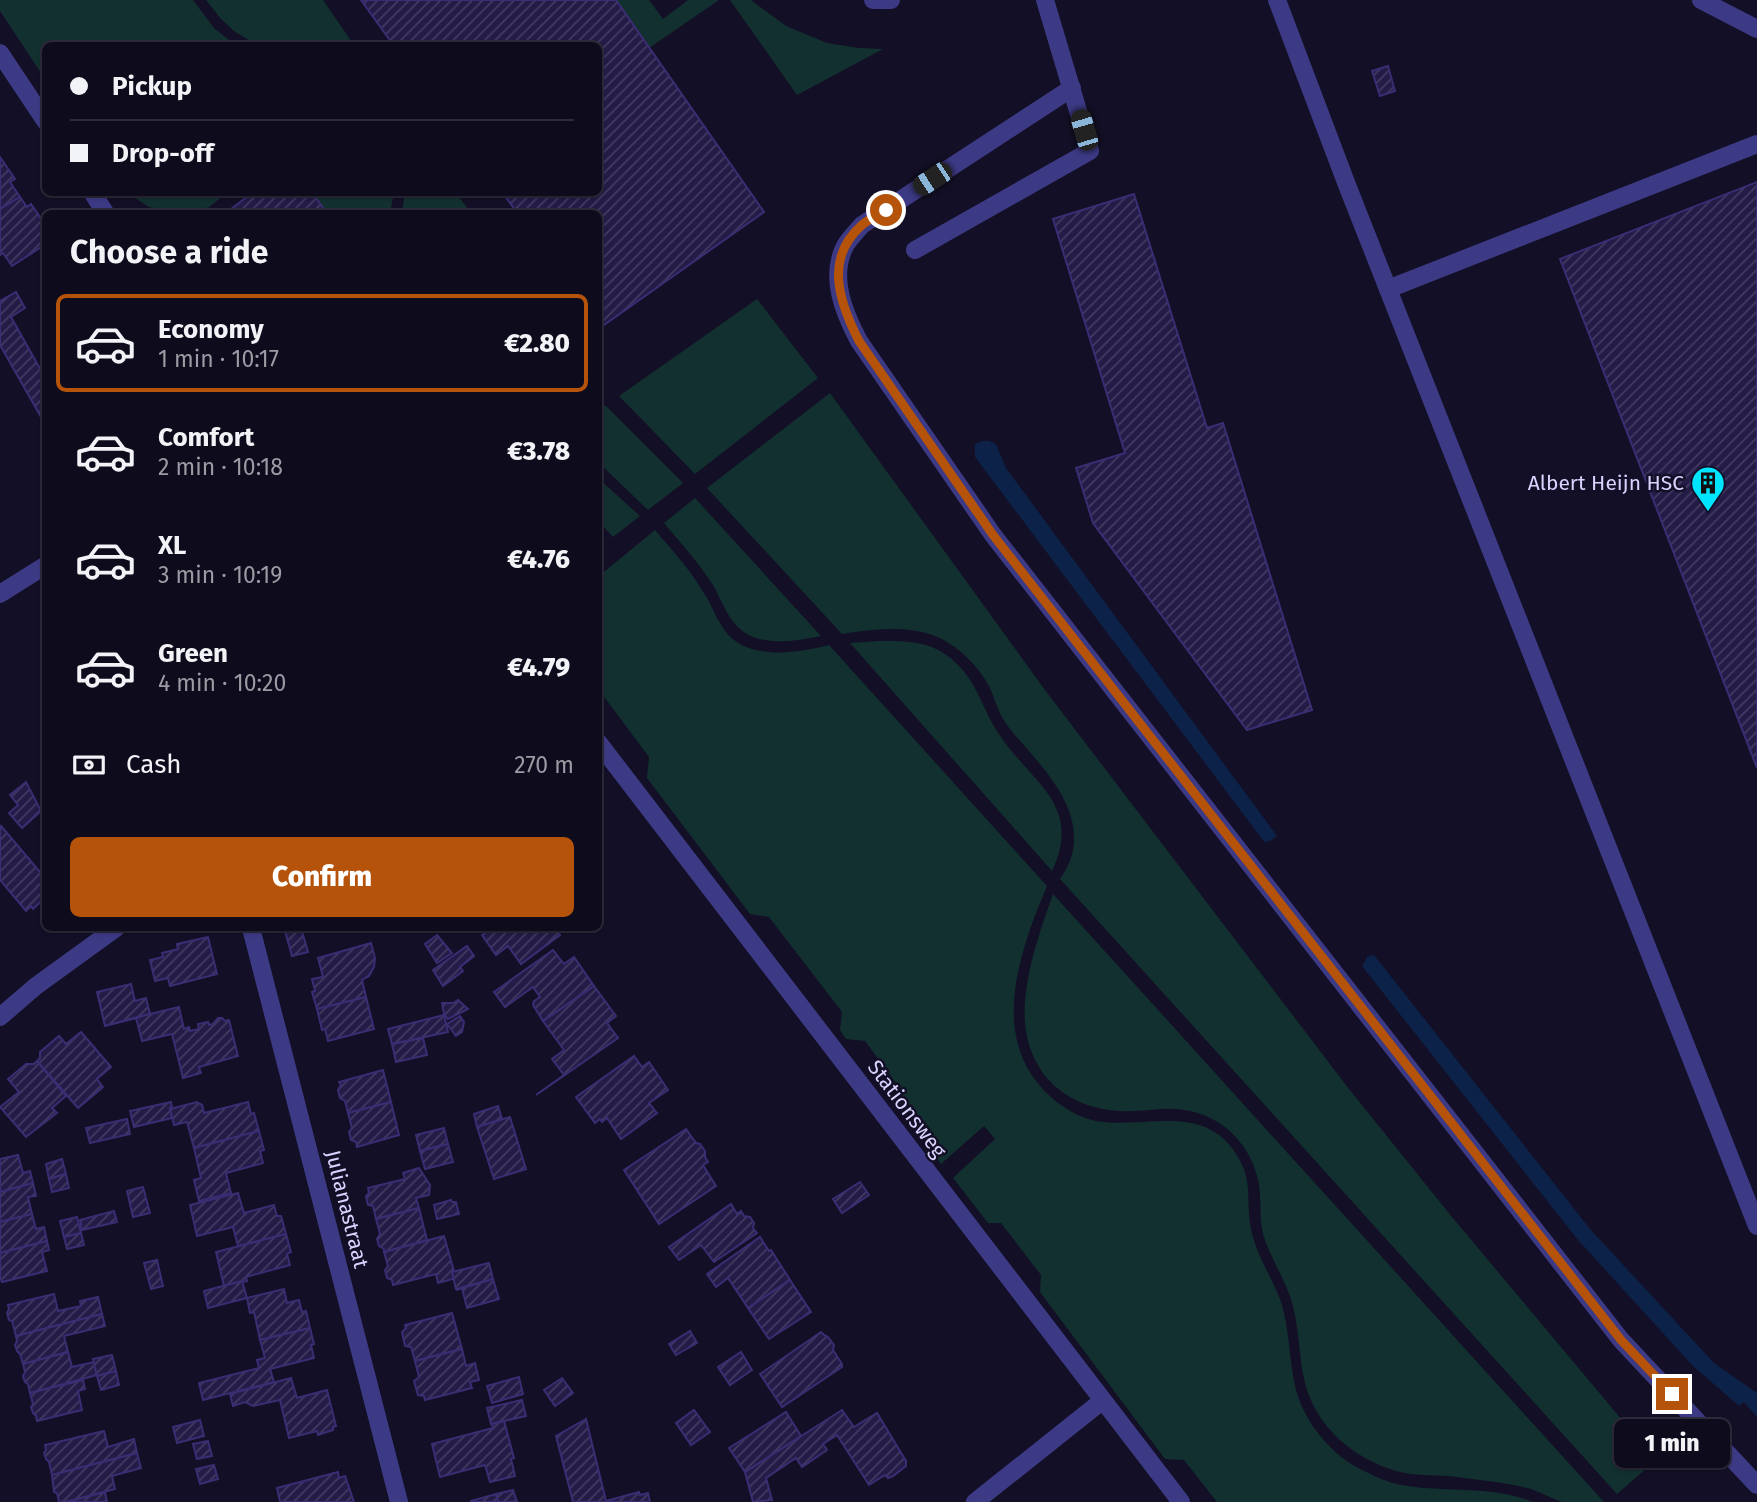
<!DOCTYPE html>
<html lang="en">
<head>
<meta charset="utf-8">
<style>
  :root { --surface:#0e0b1c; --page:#1c1929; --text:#f1f3f6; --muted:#9b9ba3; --line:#2e2b3b; --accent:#b45309 }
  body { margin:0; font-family:"Fira Sans",sans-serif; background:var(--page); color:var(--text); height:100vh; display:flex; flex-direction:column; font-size:26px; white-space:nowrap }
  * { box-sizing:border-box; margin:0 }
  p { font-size:23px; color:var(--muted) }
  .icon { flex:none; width:38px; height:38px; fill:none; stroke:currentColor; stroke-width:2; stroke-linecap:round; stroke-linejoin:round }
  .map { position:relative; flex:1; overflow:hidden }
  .details { position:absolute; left:42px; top:210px; width:560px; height:721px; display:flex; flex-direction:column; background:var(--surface); border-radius:10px; box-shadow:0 2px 5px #0004,0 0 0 2px var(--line) }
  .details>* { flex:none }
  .top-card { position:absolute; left:42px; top:42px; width:560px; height:154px; border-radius:10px; box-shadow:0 2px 5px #0004,0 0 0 2px var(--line); display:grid; align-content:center; height:154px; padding:0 28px; background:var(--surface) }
  .end { position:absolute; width:32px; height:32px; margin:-16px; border:9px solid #b45309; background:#fff; box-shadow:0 0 0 4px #fff }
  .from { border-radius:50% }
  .bubble { position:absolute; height:49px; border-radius:10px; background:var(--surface); box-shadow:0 2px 5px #0004,0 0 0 2px var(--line); font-size:23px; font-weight:800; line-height:49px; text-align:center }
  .car { position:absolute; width:21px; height:42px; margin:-21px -10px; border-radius:9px; box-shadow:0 0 5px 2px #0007; background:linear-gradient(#222 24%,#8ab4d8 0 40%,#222 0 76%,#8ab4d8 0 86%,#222 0) }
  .top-card b { display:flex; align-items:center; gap:24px; height:66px; font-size:26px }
  .top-card b+b { border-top:2px solid var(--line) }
  .top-card i { width:18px; height:18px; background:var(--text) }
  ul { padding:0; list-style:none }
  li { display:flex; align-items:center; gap:21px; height:98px; margin:0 14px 10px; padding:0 14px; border:4px solid transparent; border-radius:10px }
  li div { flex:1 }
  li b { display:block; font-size:26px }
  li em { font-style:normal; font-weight:800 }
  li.selected { border-color:var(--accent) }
  li>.icon { width:63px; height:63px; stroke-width:1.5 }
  h2 { padding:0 28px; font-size:32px; line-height:84px }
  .pay { display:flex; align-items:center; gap:18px; height:77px; padding:0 28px; font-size:26px }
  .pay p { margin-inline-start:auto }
  .action { display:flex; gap:14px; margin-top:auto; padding:14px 28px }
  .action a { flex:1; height:80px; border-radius:10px; background:var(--accent); color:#fff; font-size:28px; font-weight:800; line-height:80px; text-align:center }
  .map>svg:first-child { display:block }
  .green { fill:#12302f }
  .water { fill:#0c2248 }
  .building { fill:url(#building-hatch); stroke:#3b2d73; stroke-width:2 }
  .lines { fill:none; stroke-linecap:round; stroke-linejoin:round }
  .lane { stroke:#3d3a85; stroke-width:18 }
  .street { stroke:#3d3a85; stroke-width:18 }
  .route { stroke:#b45309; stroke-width:9 }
  .labels { text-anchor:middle; stroke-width:5; stroke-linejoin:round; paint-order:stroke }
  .poi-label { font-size:21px; fill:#d9d4ff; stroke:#130f26; text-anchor:end }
  .street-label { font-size:21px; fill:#d9d4ff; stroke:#130f26 }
</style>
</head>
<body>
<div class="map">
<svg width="1757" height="1502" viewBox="0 0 1757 1502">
  <defs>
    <pattern id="building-hatch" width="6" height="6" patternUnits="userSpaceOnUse" patternTransform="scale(1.75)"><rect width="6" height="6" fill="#241b47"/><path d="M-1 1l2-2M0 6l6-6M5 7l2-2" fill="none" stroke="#433b63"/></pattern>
  </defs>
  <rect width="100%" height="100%" fill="#130f26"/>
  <g class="green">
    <polygon points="0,0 193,0 214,28 235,45 46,46 45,79 0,11"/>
    <polygon points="206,0 323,0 354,45 257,45 234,31 221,19"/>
    <polygon points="616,0 649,0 663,19 688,0 719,0 649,48"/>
    <polygon points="730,0 751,0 786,26 827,43 859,48 883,49 797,95"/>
    <polygon points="405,192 456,193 471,213 402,213"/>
    <polygon points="128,193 227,193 200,214 169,213 149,207"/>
    <polygon points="247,193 394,193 390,213 233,214 230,210 249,196"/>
    <polygon points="757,299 818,378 695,474 619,396"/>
    <path d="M830 393 1045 690 1349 1089 1452 1217 1638 1439V1456L1647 1468 1617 1494 1060 879C1066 870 1071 861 1073 850 1080 811 1052 778 1029 751 1021 741 1012 733 1005 722 998 712 995 699 990 688 979 667 962 650 942 639 912 624 873 629 842 634L707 488Z"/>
    <polygon points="605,405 683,483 648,510 599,463 599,409"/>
    <polygon points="599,479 640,516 613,537 599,522"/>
    <path d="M695 498 821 636C791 642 752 649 732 620 723 608 719 594 711 582 697 561 680 542 664 523Z"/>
    <path d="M655 530C671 549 689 568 702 590 711 603 716 619 726 632 749 661 798 653 829 645L1047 886C1019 953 987 1040 1051 1097 1065 1110 1084 1120 1103 1122 1147 1127 1200 1106 1232 1148 1255 1179 1245 1195 1251 1229 1256 1255 1272 1277 1281 1302 1289 1327 1289 1355 1294 1381 1300 1416 1327 1451 1358 1468 1370 1474 1384 1481 1397 1484 1441 1494 1490 1484 1533 1502H1217L1184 1460 1165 1459 1040 1292 1041 1275 1001 1223H988L953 1178 995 1139 984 1126 941 1164 899 1107 902 1091 865 1041 846 1039 840 1030 842 1012 769 917 750 914 647 778 649 757 599 690V576Z"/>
    <path d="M878 641C901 641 925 640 945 654 979 678 979 706 1001 737 1032 783 1083 805 1052 871L850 643Z"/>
    <path d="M1053 894 1604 1502C1591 1502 1574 1502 1562 1502 1550 1498 1539 1491 1527 1488 1512 1484 1496 1482 1480 1480 1470 1479 1459 1477 1449 1476 1431 1475 1414 1476 1396 1471 1352 1458 1314 1425 1304 1379 1299 1355 1299 1330 1293 1306 1287 1283 1274 1264 1266 1243 1258 1223 1262 1205 1259 1185 1257 1172 1251 1157 1243 1146 1224 1119 1194 1107 1161 1109 1147 1110 1133 1112 1119 1111 1057 1107 1020 1063 1025 1001 1028 964 1041 928 1053 894Z"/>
  </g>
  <g class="water">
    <polygon points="982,441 989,441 996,444 1006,468 1277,836 1270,841 1265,842 1262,839 975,457 975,444"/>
    <polygon points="1374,955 1590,1229 1714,1363 1757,1393 1757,1417 1744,1402 1739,1406 1692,1365 1578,1240 1362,966 1368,956"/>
  </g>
  <g class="building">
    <polygon points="361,0 616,0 764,212 601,327 598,323 598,214 518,214 502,192 598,192 598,46 394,46"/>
    <polygon points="1388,66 1395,91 1380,96 1372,71"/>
    <polygon points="0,157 15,179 10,182 20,197 0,209"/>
    <polygon points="1757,182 1757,768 1560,259"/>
    <polygon points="253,192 312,192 327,214 233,214 230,210"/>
    <polygon points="1134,194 1207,428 1223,423 1312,710 1247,730 1093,523 1076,468 1125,453 1053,219"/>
    <polygon points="20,197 27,207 31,204 46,226 46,244 12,266 3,253 0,255 0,209"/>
    <polygon points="16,292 25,308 11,317 43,374 46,372 46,426 0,345 0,301"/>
    <polygon points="26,782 41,811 22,828 9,813 18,805 10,795"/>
    <polygon points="1,826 46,879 46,894 43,897 45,898 33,909 31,906 26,911 0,880 0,828"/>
    <polygon points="301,928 308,952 292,956 285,931"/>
    <polygon points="493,928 554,928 560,935 521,964 508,946 496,955 482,935"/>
    <polygon points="437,935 452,953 437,963 425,944"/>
    <polygon points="208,937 217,974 170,986 168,978 155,981 150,960 163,957 162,953 178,949 177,944"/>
    <polygon points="371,943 375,958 374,967 369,976 362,980 366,997 317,1009 312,992 315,991 312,979 323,977 318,958"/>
    <polygon points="467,946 474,956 460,967 463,971 443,986 433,970"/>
    <polygon points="553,950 564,964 574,957 594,986 543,1021 533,1005 534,1001 540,997 533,987 505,1007 494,992"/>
    <polygon points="131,984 135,1001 146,998 150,1014 105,1026 97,992"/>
    <polygon points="594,986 616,1016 607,1023 618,1038 536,1095 564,1075 552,1059 564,1050 543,1021"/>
    <polygon points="366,997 374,1029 328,1041 325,1029 322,1030 317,1009"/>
    <polygon points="458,1000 468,1009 448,1019 444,1014 442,1003 453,1003"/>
    <polygon points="179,1007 184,1029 189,1027 190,1031 199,1029 198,1024 208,1022 209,1025 213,1024 218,1018 222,1018 225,1021 229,1020 238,1056 199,1067 201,1073 183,1078 172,1034 142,1041 136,1018 112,1024 150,1014"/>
    <polygon points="444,1015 448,1032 392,1044 388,1029"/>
    <polygon points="460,1016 464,1022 462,1032 456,1036 447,1024"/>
    <polygon points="81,1032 111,1067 97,1079 103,1087 78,1108 37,1061 40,1058 40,1052 59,1036 66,1044"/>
    <polygon points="423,1038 427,1055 396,1062 392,1044"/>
    <polygon points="634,1056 642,1067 649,1062 668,1090 649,1103 657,1113 621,1139 607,1118 602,1122 600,1119 595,1123 576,1097"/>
    <polygon points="37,1061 66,1096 52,1108 57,1113 26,1137 0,1107 19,1092 8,1079 26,1064 34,1064"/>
    <polygon points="383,1070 391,1102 348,1113 345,1101 340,1098 338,1090 341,1085 339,1082"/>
    <polygon points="171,1102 172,1108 170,1108 172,1118 134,1127 130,1111"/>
    <polygon points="197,1102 202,1105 204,1113 248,1102 251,1114 254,1113 259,1131 194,1148 187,1122 174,1125 170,1109"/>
    <polygon points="391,1102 399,1135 357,1147 356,1142 351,1140 349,1132 352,1128 348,1113"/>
    <polygon points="498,1106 502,1119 477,1127 474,1114"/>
    <polygon points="510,1117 526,1169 494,1179 477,1127"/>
    <polygon points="127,1119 130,1134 90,1143 86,1128"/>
    <polygon points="444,1128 448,1144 420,1151 416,1135"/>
    <polygon points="686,1129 696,1143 700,1144 705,1151 705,1157 708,1162 703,1165 716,1186 659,1224 624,1170"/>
    <polygon points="259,1131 264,1150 260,1151 263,1163 226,1173 231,1193 199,1201 194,1180 201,1178 194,1148"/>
    <polygon points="448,1144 453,1162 425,1169 420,1151"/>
    <polygon points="18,1155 23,1173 30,1171 33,1183 0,1192 0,1159"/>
    <polygon points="62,1159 66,1174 49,1179 46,1164"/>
    <polygon points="419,1168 430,1185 429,1195 416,1198 419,1208 376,1219 373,1206 368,1205 366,1196 369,1193 368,1188 405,1179 403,1173"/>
    <polygon points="66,1174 69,1188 52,1192 49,1179"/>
    <polygon points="860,1182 869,1195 842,1213 833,1199"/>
    <polygon points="33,1183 36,1196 28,1197 32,1214 0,1222 0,1192"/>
    <polygon points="143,1187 150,1213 133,1217 127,1191"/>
    <polygon points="238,1193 244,1213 274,1205 277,1216 281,1216 286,1234 238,1246 233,1227 197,1236 190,1205"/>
    <polygon points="451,1200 452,1202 456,1202 459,1214 437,1219 434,1205"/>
    <polygon points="731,1204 737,1214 741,1211 744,1216 750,1217 754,1223 753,1228 757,1233 714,1262 701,1245 679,1260 669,1247"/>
    <polygon points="419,1208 427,1240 384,1252 384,1249 379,1246 377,1239 380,1234 376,1219"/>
    <polygon points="114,1211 117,1222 82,1230 80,1220"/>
    <polygon points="32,1214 36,1229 44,1227 47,1241 0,1253 0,1222"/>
    <polygon points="77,1217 81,1233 64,1237 60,1221"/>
    <polygon points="81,1233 84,1245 67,1249 64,1237"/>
    <polygon points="286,1234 291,1252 287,1254 290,1265 246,1277 247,1281 224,1286 216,1252"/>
    <polygon points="444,1236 456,1278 438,1283 436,1274 393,1285 392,1280 387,1278 385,1270 388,1266 384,1252"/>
    <polygon points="760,1237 769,1251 771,1250 790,1280 748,1308 728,1278 716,1287 707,1274"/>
    <polygon points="47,1241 49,1250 42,1252 47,1271 2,1282 0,1277 0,1253"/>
    <polygon points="157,1260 163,1286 151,1289 144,1263"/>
    <polygon points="489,1263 493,1279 456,1289 452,1272"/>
    <polygon points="493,1279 499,1299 467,1308 462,1288 456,1290"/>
    <polygon points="790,1280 811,1312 769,1339 748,1308"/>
    <polygon points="242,1281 247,1298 208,1308 204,1291"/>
    <polygon points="284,1289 287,1303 299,1300 302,1312 306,1311 310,1328 260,1340 254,1312 250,1313 247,1298"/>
    <polygon points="54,1294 58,1311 81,1306 80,1301 98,1297 102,1314 16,1336 12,1321 9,1320 7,1313 9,1309 8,1305"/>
    <polygon points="452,1313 462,1349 415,1361 411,1347 405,1346 402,1332 406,1328 405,1325"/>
    <polygon points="102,1314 105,1326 64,1336 68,1352 23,1364 20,1354 17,1351 15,1345 17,1341 16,1336"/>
    <polygon points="310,1328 314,1344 311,1345 314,1358 270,1369 274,1382 203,1400 199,1383 259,1368 257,1360 265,1358 260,1340"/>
    <polygon points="690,1331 697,1343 676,1355 669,1344"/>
    <polygon points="821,1332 824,1335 828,1337 834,1345 833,1350 842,1364 842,1367 782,1407 760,1374"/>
    <polygon points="462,1349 466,1366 475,1363 479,1380 470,1382 472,1388 425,1400 424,1396 418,1395 414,1381 419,1377 415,1361"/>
    <polygon points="68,1352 72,1367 94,1362 97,1375 30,1393 28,1384 25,1382 23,1376 25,1372 23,1364"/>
    <polygon points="741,1352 752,1370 730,1385 718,1367"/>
    <polygon points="112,1355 116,1371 97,1376 93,1359"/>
    <polygon points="116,1371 119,1385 101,1390 97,1376"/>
    <polygon points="519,1377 523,1394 492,1403 487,1386"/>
    <polygon points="291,1378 297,1398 327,1390 336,1426 333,1427 333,1430 318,1435 317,1431 289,1438 280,1400 253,1406 245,1402 233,1406 230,1394"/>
    <polygon points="562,1378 573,1393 555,1406 544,1390"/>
    <polygon points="83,1380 85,1389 78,1391 82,1410 37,1421 36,1416 33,1413 31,1407 33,1404 30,1393"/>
    <polygon points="522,1400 526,1416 491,1424 487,1408"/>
    <polygon points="694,1410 710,1432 691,1445 676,1423"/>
    <polygon points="842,1410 854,1427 877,1413 906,1461 906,1466 893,1476 888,1478 885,1475 869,1485 837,1435 823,1444 827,1450 802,1467 796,1458 766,1478 772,1500 753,1502 745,1472"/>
    <polygon points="786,1412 801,1436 745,1472 729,1448"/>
    <polygon points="586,1419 606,1501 639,1492 640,1495 648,1493 650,1502 573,1502 556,1436"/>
    <polygon points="200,1420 204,1436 177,1443 173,1427"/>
    <polygon points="504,1421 514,1458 511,1459 515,1476 490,1482 485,1465 440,1477 432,1444 493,1428 492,1424"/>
    <polygon points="104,1431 108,1447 134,1439 137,1453 52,1475 49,1462 46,1459 44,1453 46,1450 45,1445"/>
    <polygon points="208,1441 212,1456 197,1459 193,1444"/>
    <polygon points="137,1453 141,1468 112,1476 115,1489 66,1502 59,1502 57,1493 54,1492 52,1475"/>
    <polygon points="214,1465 218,1479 200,1484 196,1469"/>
    <polygon points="338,1472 339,1478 345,1476 354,1502 280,1502 277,1488"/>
    <polygon points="513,1490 517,1502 498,1502 496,1494"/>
    <polygon points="105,1492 107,1502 66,1502"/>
    <polygon points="496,1494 498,1502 471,1502 471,1501"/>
  </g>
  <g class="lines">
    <g class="lane">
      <polyline points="1277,0 1347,185 1757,1226"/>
      <polyline points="1701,0 1757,29"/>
      <path d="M1072 88 862 225C856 232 849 239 845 246 829 277 844 313 859 341L993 535 1621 1340 1757 1485"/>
      <polyline points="915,250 1090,151 1045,0"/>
      <polyline points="1388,289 1757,144"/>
    </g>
    <g class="street">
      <polyline points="873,0 891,0"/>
      <polyline points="0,53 46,122"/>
      <polyline points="92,192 106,214"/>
      <polyline points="0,594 46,565"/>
      <polyline points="598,742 1181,1502"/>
      <polyline points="251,928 399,1502"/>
      <polyline points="0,1017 36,986 116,928"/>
      <polyline points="975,1502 1102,1401"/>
    </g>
  </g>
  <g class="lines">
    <path class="route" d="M886 210C878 215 869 219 862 225 824 258 839 302 859 341L993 535 1621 1340 1672 1394"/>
  </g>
  <defs>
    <g id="building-pin" transform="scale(1.75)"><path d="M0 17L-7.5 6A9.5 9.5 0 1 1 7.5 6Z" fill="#00e5ff" stroke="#130f26"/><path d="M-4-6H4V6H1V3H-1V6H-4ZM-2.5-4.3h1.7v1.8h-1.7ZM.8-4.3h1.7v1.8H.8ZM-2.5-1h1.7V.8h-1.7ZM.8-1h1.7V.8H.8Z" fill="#111"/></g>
  </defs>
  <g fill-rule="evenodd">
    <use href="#building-pin" x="1708" y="483"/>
  </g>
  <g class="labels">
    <g class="poi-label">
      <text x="1684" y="490">Albert Heijn HSC</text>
    </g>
    <g class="street-label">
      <text transform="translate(907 1109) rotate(53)" y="7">Stationsweg</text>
      <text transform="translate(347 1209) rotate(76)" y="7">Julianastraat</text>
    </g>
  </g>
</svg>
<i class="end from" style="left:886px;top:210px"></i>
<i class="end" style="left:1672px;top:1394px"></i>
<div class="bubble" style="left:1614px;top:1419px;width:116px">1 min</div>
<i class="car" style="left:1084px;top:130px;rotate:344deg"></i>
<i class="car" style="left:932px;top:179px;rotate:237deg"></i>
<div class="top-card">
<b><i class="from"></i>Pickup</b>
<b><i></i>Drop-off</b>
</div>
<section class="details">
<h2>Choose a ride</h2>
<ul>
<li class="selected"><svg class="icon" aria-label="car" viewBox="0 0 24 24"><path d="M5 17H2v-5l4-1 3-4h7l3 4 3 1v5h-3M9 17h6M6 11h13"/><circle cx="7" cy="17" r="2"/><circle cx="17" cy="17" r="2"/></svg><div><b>Economy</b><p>1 min · 10:17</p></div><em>€2.80</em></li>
<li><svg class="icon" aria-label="car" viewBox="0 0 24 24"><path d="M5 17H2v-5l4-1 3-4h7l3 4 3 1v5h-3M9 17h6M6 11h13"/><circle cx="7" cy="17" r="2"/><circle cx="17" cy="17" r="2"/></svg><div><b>Comfort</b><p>2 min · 10:18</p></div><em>€3.78</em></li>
<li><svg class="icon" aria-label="car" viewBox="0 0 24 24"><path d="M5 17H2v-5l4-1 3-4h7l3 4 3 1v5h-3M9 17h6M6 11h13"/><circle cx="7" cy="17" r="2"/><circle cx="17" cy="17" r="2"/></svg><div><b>XL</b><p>3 min · 10:19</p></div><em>€4.76</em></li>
<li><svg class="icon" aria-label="car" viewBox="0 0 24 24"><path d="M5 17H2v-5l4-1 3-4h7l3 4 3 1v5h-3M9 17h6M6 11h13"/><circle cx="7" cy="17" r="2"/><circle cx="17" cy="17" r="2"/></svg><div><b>Green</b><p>4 min · 10:20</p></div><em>€4.79</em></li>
</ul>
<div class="pay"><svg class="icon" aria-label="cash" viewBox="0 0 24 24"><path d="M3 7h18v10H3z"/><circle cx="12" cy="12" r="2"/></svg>Cash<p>270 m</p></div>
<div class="action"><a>Confirm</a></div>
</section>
</div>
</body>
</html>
